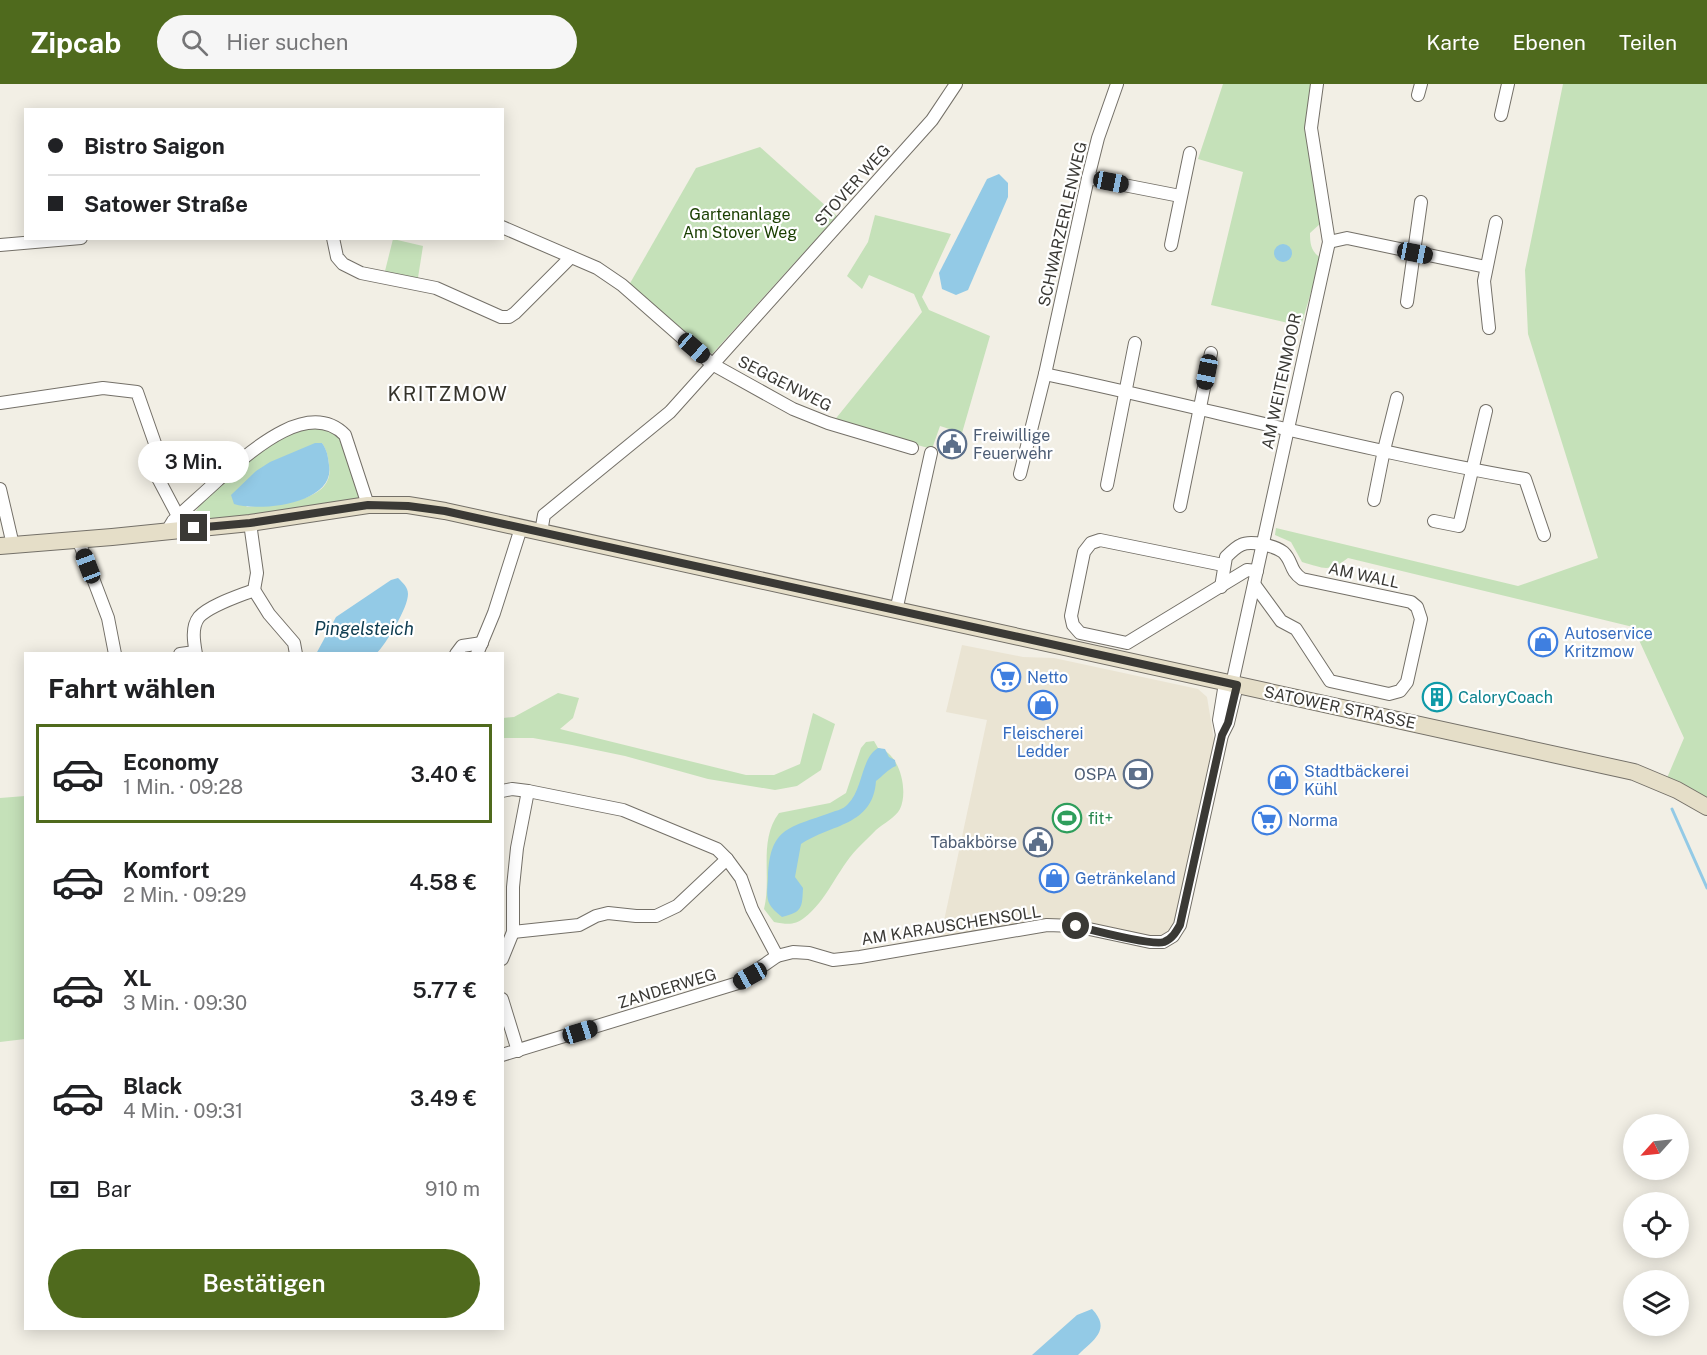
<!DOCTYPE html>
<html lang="de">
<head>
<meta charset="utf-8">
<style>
  :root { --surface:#fff; --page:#f6f6f6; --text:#202124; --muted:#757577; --line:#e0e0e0; --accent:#4f6a1d }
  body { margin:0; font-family:"Public Sans",sans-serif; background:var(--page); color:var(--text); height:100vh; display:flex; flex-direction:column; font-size:22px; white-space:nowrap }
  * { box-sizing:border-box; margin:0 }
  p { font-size:20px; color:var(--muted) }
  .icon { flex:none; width:33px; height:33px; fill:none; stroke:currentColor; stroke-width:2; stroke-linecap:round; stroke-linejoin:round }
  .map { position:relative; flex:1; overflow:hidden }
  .panel { position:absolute; left:24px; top:568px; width:480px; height:678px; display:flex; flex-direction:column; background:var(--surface); border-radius:0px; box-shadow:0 3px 15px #0003 }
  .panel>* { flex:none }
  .hud { position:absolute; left:24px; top:24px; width:480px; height:132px; border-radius:0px; box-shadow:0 3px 15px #0003; display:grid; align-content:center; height:132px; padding:0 24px; background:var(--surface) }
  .needle { width:39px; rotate:243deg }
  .fabs { position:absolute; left:1623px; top:1030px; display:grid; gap:12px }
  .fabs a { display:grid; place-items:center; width:66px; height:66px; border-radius:50%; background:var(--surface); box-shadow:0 3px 15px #0003; font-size:30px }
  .end { position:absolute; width:27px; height:27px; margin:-14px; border:8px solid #3a3935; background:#fff; box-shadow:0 0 0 3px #fff }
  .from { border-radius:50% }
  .bubble { position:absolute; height:42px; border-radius:21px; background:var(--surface); box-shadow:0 3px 15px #0003; font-size:20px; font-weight:600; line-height:42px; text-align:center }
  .car { position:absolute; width:18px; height:36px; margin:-18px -9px; border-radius:8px; box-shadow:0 0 4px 2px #0007; background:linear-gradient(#222 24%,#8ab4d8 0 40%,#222 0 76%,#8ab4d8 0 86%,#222 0) }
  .hud b { display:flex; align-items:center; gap:21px; height:57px; font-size:22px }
  .hud b+b { border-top:2px solid var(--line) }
  .hud i { width:15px; height:15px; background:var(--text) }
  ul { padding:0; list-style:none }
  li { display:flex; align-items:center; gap:18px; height:99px; margin:0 12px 9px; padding:0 12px; border:3px solid transparent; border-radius:0px }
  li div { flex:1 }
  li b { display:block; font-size:22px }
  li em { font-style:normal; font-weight:600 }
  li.active { border-color:var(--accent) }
  li>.icon { width:54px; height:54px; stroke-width:1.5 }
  h2 { padding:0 24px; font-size:27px; line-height:72px }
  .pay { display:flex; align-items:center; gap:15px; height:66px; padding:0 24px; font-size:22px }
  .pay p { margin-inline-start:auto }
  .primary-button { display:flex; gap:12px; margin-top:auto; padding:12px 24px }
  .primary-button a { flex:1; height:69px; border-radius:36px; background:var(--accent); color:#fff; font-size:24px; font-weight:600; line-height:69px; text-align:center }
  header { display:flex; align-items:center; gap:36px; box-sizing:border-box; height:84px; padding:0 30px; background:var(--accent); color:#fff }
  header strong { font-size:28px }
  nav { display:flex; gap:33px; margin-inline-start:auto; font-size:21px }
  .search { width:420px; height:54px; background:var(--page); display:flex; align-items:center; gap:15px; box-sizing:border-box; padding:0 21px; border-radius:33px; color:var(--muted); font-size:22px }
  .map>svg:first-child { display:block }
  .built { fill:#eae4d3 }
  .green { fill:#c5e1b9; fill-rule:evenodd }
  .water { fill:#93cae6 }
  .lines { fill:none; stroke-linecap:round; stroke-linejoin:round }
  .stream { stroke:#93cae6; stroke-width:3 }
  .street-casing { stroke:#747068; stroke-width:14 }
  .secondary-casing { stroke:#747068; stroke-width:18 }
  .street { stroke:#fff; stroke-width:12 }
  .secondary { stroke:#e5dec8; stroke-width:16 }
  .route { stroke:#3a3935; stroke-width:8 }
  .labels { text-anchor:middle; stroke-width:4.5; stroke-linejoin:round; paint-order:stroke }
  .street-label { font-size:16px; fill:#3a3935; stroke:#fff }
  .park-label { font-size:16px; fill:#193e00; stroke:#fff }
  .service-label { font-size:16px; fill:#4e5e75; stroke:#fff; text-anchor:end }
  .shop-label { font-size:16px; fill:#366cbe; stroke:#fff; text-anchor:start }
  .culture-label { font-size:16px; fill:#0d838f; stroke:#fff; text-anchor:start }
  .leisure-label { font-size:16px; fill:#27864d; stroke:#fff; text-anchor:start }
  .water-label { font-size:18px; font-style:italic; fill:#0e3c50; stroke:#fff }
  .quarter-label { font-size:20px; letter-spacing:1.5px; fill:#35332b; stroke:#fff }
</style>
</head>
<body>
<header>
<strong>Zipcab</strong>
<div class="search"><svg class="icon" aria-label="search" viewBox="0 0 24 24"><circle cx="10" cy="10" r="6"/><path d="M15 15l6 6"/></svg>Hier suchen</div>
<nav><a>Karte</a><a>Ebenen</a><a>Teilen</a></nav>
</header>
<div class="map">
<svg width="1707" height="1271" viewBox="0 0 1707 1271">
  <rect width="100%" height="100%" fill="#f2efe5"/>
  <polygon class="built" points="962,561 1023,573 1054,574 1198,605 1207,613 1217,674 1180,841 1163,858 1075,842 939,860 987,636 946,628"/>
  <g class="green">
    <path d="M1223 0H1313L1321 139 1310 149C1310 160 1311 168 1321 174L1301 242 1211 221 1243 88 1198 75Z"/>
    <path d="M1563 0H1707V717L1667 694 1684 654 1633 543 1348 474C1328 489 1324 484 1302 478L1291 458 1275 451 1276 444 1518 502 1598 474 1528 250 1525 186Z"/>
    <polygon points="760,63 837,132 712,270 629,201 696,84"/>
    <polygon points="875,131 951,150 922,213 929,226 990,252 962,349 940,342 932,365 833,338 922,228 914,210 869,191 862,205 847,192 868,158"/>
    <polygon points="393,155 423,162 417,200 383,195"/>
    <path d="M306 344H327L342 353 360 410 357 415 338 420 195 438 192 435C197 415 261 363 279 353 287 348 298 346 306 344ZM322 359C327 367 328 372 329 381 336 420 271 420 246 423Z"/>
    <polygon points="558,609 579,614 573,634 560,645 746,691 774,691 800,680 813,629 835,640 821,686 797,702 775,706 708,695 625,672 572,661 533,654 503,654 503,634 514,633"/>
    <path d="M874 657 878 664C899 668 909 706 900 725 895 734 884 739 876 746 870 752 863 759 857 765 837 786 827 817 804 834 794 842 786 840 774 838L764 825C772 794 758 757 779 729L830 719 846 709 861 664 866 658Z"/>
    <polygon points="25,712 25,955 0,958 0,714"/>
  </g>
  <g class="water">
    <polygon points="999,90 1008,99 1008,113 968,206 956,211 942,205 939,189 987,95"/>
    <circle cx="1283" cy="169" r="9"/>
    <path d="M315 359H322C327 366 328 372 329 381 336 420 259 428 234 420L231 411 256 387 270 378Z"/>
    <path d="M398 494C403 499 408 503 408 510 408 524 386 560 376 570H316L336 533 391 496Z"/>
    <path d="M878 664 885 665 889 673 895 676 896 682C888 685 883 692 876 697 873 742 831 740 801 760L795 793 803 804C802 823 803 828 782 833 764 819 767 814 768 793 770 745 787 744 827 730 834 727 843 726 848 720 863 705 861 674 878 664Z"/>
    <path d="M1092 1225C1112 1246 1093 1256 1078 1271H1032L1077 1231Z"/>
  </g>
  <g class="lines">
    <polyline class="stream" points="1672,725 1707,804"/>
    <g class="street-casing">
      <g id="street">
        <polyline points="1418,11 1421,0"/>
        <polyline points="1501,31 1508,0"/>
        <polyline points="1088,94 1180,112"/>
        <polyline points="502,143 597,184 622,201 712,280 793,325 828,339 912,364"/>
        <polyline points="333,154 337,173 343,180 361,189 436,204 501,233 509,233 515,229 571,173"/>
        <polyline points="1329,158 1347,154 1486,183"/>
        <polyline points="0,161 81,154"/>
        <polyline points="1171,161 1190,69"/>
        <polyline points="1407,218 1421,118"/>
        <polyline points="1489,244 1484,197 1496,138"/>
        <path d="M1045 290C1205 324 1364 367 1525 395L1544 451"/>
        <polyline points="0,319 103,304 137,308 158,368 150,379 178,432"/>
        <polyline points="1020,390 1045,290 1088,94 1098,54 1117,0"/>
        <polyline points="1107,401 1135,259"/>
        <polyline points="0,405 13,461"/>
        <polyline points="1374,416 1384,366 1397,314"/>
        <polyline points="1180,422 1211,269"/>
        <polyline points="1434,437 1459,442 1486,327"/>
        <path d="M167 447 173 437C188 423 203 410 218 396 247 371 307 313 345 351L368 421"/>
        <polyline points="541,448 544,431 670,328 932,36 956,0"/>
        <polyline points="78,455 108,534 115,570"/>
        <polyline points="1223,481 1100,456 1091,459 1084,468 1071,532 1073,541 1080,549 1127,559 1247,486 1257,487"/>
        <path d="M1221 503 1226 473C1230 469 1236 463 1241 461 1251 456 1275 462 1283 468 1293 477 1289 486 1302 495L1411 518 1417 523 1421 535 1407 598 1400 607 1389 610 1330 597 1296 545 1281 537 1254 500"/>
        <polyline points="254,506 269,530 294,559 296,570"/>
        <polyline points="896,527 931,369"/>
        <polyline points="180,570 195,568"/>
        <path d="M196 570C194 559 191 543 199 533 210 521 239 512 254 506L257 489 250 439"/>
        <polyline points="456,570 462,562 482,559"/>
        <polyline points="477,570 494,529 521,444"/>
        <polyline points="1232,600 1329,158 1311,44 1317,0"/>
        <polyline points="1222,651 1219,636 1225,599"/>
        <polyline points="502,707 512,705 528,707 623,726 717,765 727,775 741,794 752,825 777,872"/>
        <polyline points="513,848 579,841 596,832 608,829 636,832 656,832 677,822 727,775"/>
        <polyline points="502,875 513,848 513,803 517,764 528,707"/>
        <polyline points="502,915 518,967"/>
        <polyline points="502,971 738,899 777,872 793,868 809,869 833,876 860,873 1047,841 1075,842 1150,858 1163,858 1173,852 1180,841 1222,651 1228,639 1237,601"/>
      </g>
    </g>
    <g class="secondary-casing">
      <polyline id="secondary" points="0,462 112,453 250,439 368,421 408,421 445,427 1634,688 1677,706 1707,723"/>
    </g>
    <use href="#street" class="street"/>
    <use href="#secondary" class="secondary"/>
  </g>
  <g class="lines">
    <path class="route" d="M194 444 250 439 368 421 408 422 445 427 1237 601 1228 639 1222 651 1180 841C1176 848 1172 855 1164 858 1151 862 1092 846 1076 842"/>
  </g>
  <defs>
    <g id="civic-ring" transform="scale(1.5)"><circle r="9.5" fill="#fff" stroke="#5c6f8a" stroke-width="1.5"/><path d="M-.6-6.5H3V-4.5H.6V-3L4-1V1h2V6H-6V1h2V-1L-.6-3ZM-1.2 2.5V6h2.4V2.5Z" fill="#5c6f8a"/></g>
    <g id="shop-ring" transform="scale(1.5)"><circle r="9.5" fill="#fff" stroke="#3f7fe0" stroke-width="1.5"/><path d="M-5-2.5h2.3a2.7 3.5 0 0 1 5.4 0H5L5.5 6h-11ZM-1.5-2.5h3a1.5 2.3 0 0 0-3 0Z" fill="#3f7fe0"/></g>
    <g id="supermarket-ring" transform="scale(1.5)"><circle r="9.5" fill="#fff" stroke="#3f7fe0" stroke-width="1.5"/><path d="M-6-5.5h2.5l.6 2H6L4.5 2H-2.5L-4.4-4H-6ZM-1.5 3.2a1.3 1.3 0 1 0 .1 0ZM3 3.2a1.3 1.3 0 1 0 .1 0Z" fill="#3f7fe0"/></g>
    <g id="building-ring" transform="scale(1.5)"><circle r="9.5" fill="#fff" stroke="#0f9aa8" stroke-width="1.5"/><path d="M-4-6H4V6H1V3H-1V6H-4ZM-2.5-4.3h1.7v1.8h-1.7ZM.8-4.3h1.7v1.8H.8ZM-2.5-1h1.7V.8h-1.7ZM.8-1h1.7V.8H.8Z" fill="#0f9aa8"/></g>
    <g id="bank-ring" transform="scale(1.5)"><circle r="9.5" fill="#fff" stroke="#5c6f8a" stroke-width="1.5"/><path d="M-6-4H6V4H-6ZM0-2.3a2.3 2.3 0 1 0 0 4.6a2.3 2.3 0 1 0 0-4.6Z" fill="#5c6f8a"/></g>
    <g id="stadium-ring" transform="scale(1.5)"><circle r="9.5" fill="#fff" stroke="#2e9e5b" stroke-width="1.5"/><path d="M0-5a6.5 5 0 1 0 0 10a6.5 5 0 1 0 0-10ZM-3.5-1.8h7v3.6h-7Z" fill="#2e9e5b"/></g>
  </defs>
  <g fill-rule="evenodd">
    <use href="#civic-ring" x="952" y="360"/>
    <use href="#shop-ring" x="1543" y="558"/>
    <use href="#supermarket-ring" x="1006" y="593"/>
    <use href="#building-ring" x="1437" y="613"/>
    <use href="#shop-ring" x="1043" y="621"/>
    <use href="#bank-ring" x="1138" y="690"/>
    <use href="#shop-ring" x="1283" y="696"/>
    <use href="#stadium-ring" x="1067" y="734"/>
    <use href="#supermarket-ring" x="1267" y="736"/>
    <use href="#civic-ring" x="1038" y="758"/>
    <use href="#shop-ring" x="1054" y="794"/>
  </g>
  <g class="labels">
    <g class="street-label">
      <text transform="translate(852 101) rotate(-48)" y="6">STOVER WEG</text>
      <text transform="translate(1062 140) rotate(-77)" y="6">SCHWARZERLENWEG</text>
      <text transform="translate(1281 297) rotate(-78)" y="6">AM WEITENMOOR</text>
      <text transform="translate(785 299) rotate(27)" y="6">SEGGENWEG</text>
      <text transform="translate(1364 491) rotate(12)" y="6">AM WALL</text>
      <text transform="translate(1340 623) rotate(12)" y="6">SATOWER STRASSE</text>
      <text transform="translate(951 841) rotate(-9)" y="6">AM KARAUSCHENSOLL</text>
      <text transform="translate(667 904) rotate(-17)" y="6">ZANDERWEG</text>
    </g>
    <g class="park-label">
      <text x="740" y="136">Gartenanlage<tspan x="740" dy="18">Am Stover Weg</tspan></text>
    </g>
    <g class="service-label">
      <text x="973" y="357" text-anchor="start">Freiwillige<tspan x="973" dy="18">Feuerwehr</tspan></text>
      <text x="1117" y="696">OSPA</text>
      <text x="1017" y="764">Tabakbörse</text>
    </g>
    <g class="shop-label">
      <text x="1564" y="555">Autoservice<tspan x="1564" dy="18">Kritzmow</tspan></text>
      <text x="1027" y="599">Netto</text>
      <text x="1043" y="655" text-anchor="middle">Fleischerei<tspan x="1043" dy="18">Ledder</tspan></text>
      <text x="1304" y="693">Stadtbäckerei<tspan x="1304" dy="18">Kühl</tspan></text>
      <text x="1288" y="742">Norma</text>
      <text x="1075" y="800">Getränkeland</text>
    </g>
    <g class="culture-label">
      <text x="1458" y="619">CaloryCoach</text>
    </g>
    <g class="leisure-label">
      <text x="1088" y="740">fit+</text>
    </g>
    <g class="water-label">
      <text x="364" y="551">Pingelsteich</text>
    </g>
    <g class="quarter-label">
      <text x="448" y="317">KRITZMOW</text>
    </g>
  </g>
</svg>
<div class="fabs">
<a><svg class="needle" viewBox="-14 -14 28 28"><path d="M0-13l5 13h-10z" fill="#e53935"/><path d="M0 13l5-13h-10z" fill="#757577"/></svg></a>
<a><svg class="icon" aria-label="locate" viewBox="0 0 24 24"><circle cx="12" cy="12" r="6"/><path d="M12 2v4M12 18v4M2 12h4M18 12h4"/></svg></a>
<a><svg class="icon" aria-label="layers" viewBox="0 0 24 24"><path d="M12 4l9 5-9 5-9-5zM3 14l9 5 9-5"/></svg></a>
</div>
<i class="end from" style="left:1076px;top:842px"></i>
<i class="end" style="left:194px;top:444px"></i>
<div class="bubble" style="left:138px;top:357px;width:111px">3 Min.</div>
<i class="car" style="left:1111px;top:98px;rotate:101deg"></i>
<i class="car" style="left:1415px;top:169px;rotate:101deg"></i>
<i class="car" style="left:694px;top:264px;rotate:131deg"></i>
<i class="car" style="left:1207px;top:288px;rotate:191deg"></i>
<i class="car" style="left:88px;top:482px;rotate:339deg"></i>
<i class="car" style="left:750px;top:892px;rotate:241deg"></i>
<i class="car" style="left:580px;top:948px;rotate:73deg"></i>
<div class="hud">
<b><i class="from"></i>Bistro Saigon</b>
<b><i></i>Satower Straße</b>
</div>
<section class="panel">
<h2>Fahrt wählen</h2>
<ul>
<li class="active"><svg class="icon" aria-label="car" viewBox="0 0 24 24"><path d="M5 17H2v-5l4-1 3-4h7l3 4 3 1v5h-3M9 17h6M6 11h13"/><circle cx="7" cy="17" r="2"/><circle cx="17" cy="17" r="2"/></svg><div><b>Economy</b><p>1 Min. · 09:28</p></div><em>3.40 €</em></li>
<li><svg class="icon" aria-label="car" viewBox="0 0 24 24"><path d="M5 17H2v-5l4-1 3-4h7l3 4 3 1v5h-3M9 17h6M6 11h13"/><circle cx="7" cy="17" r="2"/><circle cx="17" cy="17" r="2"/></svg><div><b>Komfort</b><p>2 Min. · 09:29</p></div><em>4.58 €</em></li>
<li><svg class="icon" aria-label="car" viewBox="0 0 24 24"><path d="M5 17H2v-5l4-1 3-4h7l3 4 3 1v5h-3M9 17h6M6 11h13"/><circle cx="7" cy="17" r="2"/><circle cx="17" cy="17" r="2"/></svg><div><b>XL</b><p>3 Min. · 09:30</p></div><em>5.77 €</em></li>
<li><svg class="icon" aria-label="car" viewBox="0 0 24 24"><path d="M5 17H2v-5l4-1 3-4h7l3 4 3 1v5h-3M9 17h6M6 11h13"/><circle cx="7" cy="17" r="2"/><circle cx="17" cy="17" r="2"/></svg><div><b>Black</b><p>4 Min. · 09:31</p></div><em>3.49 €</em></li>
</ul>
<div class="pay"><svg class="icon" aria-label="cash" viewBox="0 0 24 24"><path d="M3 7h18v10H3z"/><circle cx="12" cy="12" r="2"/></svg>Bar<p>910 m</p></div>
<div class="primary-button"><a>Bestätigen</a></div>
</section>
</div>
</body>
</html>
